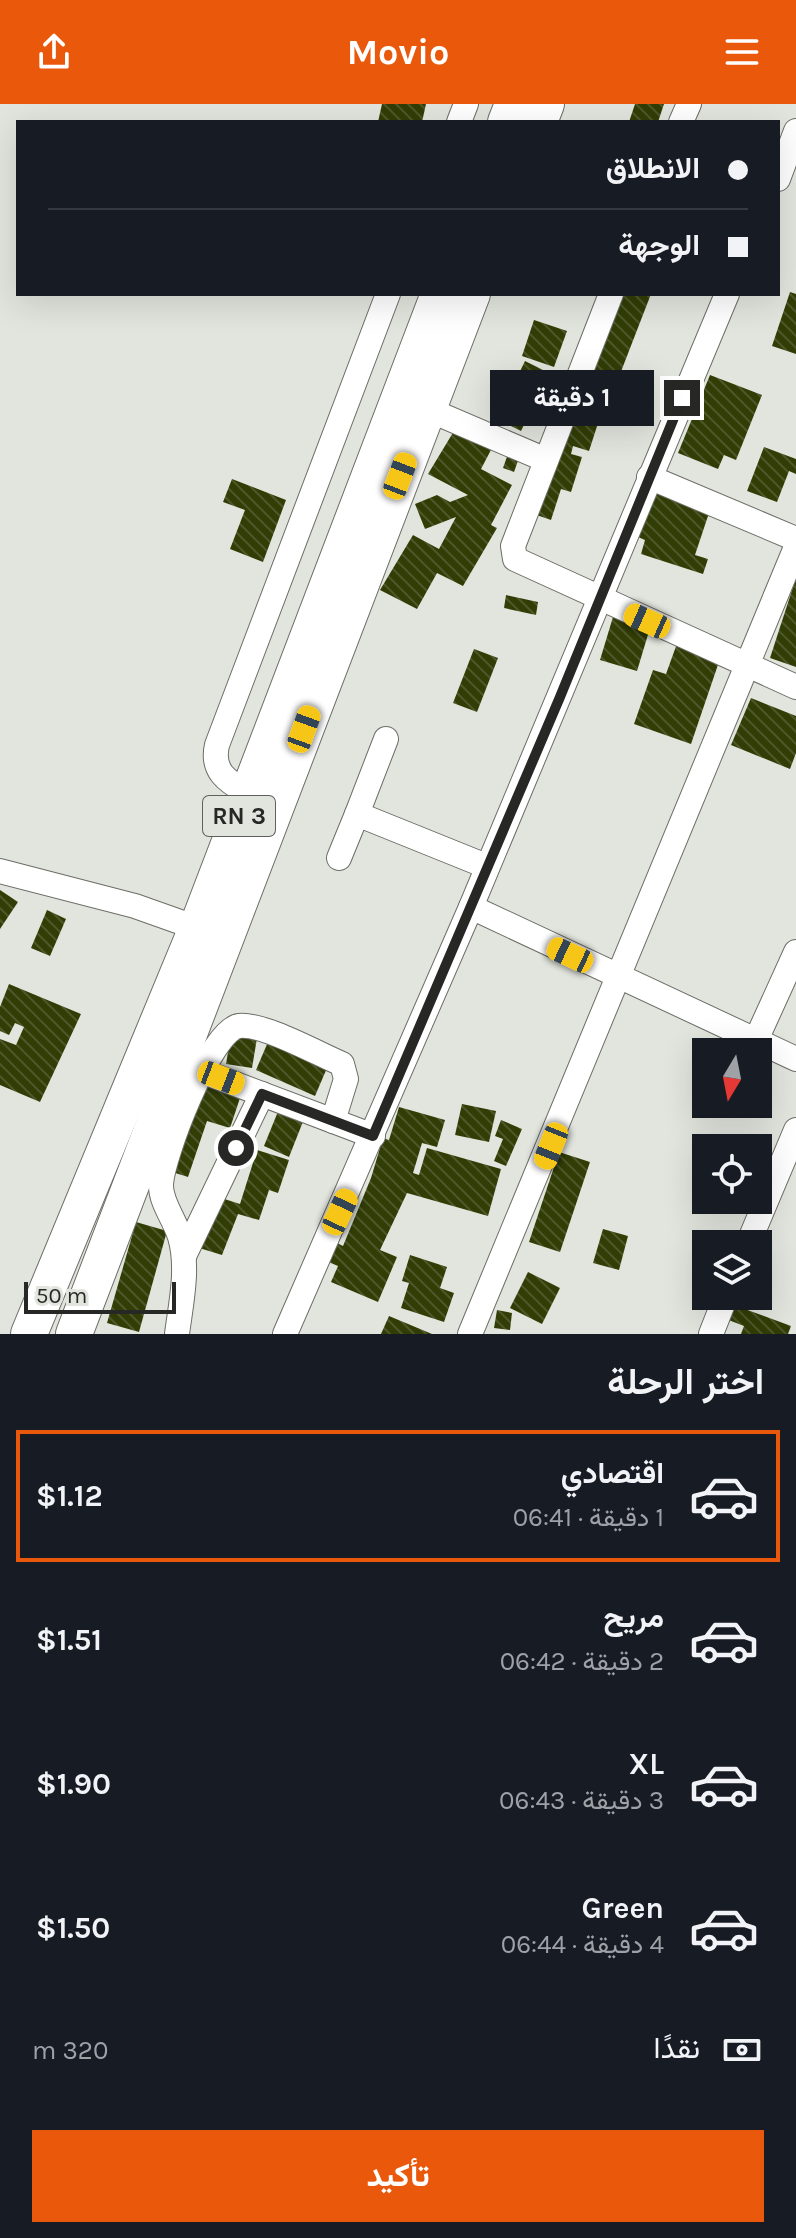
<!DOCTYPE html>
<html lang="ar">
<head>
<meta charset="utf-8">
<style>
  :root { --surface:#171b24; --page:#20242c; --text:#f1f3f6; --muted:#9ea1a6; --line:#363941; --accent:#ea580c }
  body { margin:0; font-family:Karla,Vazirmatn,sans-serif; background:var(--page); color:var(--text); direction:rtl; height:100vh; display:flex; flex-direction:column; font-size:30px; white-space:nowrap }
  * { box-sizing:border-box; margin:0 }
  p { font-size:26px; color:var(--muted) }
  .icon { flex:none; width:44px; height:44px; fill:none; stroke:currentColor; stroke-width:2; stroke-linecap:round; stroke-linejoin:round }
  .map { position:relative; height:1230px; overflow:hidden; direction:ltr }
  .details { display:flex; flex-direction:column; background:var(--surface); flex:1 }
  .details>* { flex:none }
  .guide { position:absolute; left:16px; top:16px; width:764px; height:176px; border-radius:0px; box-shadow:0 8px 32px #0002; direction:rtl; display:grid; align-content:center; height:176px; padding:0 32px; background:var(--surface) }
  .needle { width:52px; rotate:190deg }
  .fabs { position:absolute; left:692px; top:934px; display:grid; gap:16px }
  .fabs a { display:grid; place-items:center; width:80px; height:80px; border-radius:0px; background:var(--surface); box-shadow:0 8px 32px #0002; font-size:40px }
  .scale { position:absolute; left:24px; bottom:20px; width:152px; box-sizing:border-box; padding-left:8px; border:4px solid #272825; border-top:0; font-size:22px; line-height:28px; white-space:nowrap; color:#272825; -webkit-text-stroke:6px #e2e5dd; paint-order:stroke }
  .end { position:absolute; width:36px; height:36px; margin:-18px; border:10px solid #272825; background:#fff; box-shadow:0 0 0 4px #fff }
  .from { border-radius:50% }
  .bubble { position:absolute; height:56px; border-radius:0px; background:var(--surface); box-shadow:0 8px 32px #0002; font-size:26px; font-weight:700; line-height:56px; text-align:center; direction:rtl }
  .car { position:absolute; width:24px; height:48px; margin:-24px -12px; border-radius:10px; box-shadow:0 0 6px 2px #0007; background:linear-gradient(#f5c518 24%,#345 0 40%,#f5c518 0 76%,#345 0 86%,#f5c518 0) }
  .guide b { display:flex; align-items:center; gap:28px; height:76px; font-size:30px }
  .guide b+b { border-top:2px solid var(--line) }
  .guide i { width:20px; height:20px; background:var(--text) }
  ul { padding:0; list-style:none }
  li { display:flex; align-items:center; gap:24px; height:132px; margin:0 16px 12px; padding:0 16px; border:4px solid transparent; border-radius:0px }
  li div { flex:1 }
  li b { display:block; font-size:30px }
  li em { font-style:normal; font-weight:700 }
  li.active { border-color:var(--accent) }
  li>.icon { width:72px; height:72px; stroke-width:1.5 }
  h2 { padding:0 32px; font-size:36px; line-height:96px }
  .pay { display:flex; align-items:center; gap:20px; height:88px; padding:0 32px; font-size:30px }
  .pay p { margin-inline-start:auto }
  .primary-button { display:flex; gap:16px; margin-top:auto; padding:16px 32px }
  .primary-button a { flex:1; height:92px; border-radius:0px; background:var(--accent); color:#fff; font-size:32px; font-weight:700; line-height:92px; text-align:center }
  header { display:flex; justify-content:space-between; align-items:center; height:104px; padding:0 32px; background:var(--accent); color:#fff; font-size:36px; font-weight:700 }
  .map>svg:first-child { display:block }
  .building { fill:url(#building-back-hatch) }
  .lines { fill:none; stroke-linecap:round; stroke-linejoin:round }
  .minor-casing { stroke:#6b6d66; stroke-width:26 }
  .highway-casing { stroke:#6b6d66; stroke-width:38 }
  .minor { stroke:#fff; stroke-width:24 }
  .highway { stroke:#fff; stroke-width:36 }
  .route { stroke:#272825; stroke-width:10 }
  .labels { text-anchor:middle; stroke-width:8; stroke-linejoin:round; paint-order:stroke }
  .shield { fill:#e2e5dd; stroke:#5f615c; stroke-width:2 }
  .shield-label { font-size:24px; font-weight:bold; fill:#272825 }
</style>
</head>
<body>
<header><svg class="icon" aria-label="menu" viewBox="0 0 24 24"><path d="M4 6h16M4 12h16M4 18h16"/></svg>Movio<svg class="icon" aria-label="share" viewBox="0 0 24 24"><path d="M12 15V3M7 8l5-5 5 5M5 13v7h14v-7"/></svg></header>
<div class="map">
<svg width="796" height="1230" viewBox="0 0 796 1230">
  <defs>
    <pattern id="building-back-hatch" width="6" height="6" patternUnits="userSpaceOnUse" patternTransform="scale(2)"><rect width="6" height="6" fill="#313d05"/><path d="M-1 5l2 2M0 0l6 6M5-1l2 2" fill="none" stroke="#4d572a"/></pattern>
  </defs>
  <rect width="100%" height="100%" fill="#e2e5dd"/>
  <g class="building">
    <polygon points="382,0 426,0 422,18 378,18"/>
    <polygon points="635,0 664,0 658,18 629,18"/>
    <polygon points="790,188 796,190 796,250 772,242"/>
    <polygon points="620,190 651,190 610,296 581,284"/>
    <polygon points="534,216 567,227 554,263 522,252"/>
    <polygon points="525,257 549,269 521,327 503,318 516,289 511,286"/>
    <polygon points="710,271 762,291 736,356 724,351 718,365 678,349"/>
    <polygon points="566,302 600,313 589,347 573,342 571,350 582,353 571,388 561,385 551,416 528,408"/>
    <polygon points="454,327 492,344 481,365 512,381 491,421 497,424 463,482 437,469 417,505 380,486 413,431 439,445 456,413 425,425 415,400 437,391 450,398 468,391 428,370"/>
    <polygon points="764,343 796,355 796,370 789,367 777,398 747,387"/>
    <polygon points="509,347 520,351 514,368 503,364"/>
    <polygon points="232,375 286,396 263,458 230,445 245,406 223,398"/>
    <polygon points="655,381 712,400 695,451 708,455 703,470 641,450 645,436 638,433"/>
    <polygon points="795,477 796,478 796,563 770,554"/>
    <polygon points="506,491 538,498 536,511 504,504"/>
    <polygon points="613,513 650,524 637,567 600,556"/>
    <polygon points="679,534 722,549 691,640 634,620 653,566 666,570"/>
    <polygon points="474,545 498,554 477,608 453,599"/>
    <polygon points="751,594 796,612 796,649 790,665 731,641"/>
    <polygon points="0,786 18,798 0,825"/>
    <polygon points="47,806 66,815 50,852 31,844"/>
    <polygon points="9,880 81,910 40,998 0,981 0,935 16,941 24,923 15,919 9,931 0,927 0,903"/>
    <polygon points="231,930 257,934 252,964 226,960"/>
    <polygon points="271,931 330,957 315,992 256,966"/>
    <polygon points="199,974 242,988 230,1024 207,1017 188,1073 169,1067"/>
    <polygon points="462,1000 496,1007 489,1038 455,1031"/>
    <polygon points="399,1003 445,1016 437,1043 422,1039 413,1069 419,1071 427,1044 501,1065 488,1112 407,1089 380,1146 397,1153 378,1198 331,1178 338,1162 326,1157 333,1137 343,1142 371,1074 383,1034 389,1036"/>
    <polygon points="279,1005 304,1015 289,1053 264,1042"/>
    <polygon points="501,1016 522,1025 506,1062 494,1057 503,1035 495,1032"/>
    <polygon points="257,1046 289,1056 278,1089 269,1086 259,1116 238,1110 222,1151 196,1143 212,1091 240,1100"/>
    <polygon points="559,1048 590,1058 560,1148 529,1138"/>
    <polygon points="136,1118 167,1127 139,1228 107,1219"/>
    <polygon points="603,1125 628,1132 619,1166 593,1159"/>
    <polygon points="410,1151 447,1163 440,1184 454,1189 444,1218 401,1204 409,1179 402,1177"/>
    <polygon points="528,1168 560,1184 542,1220 510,1204"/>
    <polygon points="731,1200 791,1222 788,1230 741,1230 744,1222 726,1215"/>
    <polygon points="497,1206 512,1209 510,1226 494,1224"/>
    <polygon points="389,1212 432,1230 381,1230"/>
  </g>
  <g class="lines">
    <g class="minor-casing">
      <g id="minor">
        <polyline points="459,18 466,0"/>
        <polyline points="681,18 689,0"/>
        <polyline points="778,75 796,27"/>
        <polyline points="611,190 513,442 515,455 796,583"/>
        <polyline points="427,305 546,356"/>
        <polyline points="649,373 796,435"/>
        <path d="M247 689C227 677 211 667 217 641L388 190"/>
        <polyline points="357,710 386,635"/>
        <polyline points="339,754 357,710 486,762"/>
        <polyline points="0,767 135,802 197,824"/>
        <polyline points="471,803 796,955"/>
        <polyline points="756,936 796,848"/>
        <polyline points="201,967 373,1032"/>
        <polyline points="748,1140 796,1026"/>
        <polyline points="184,1152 262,990"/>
        <path d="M177 1230C181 1199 189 1164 180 1133 175 1116 161 1099 161 1082 161 1055 211 925 239 922 263 919 318 950 342 960L346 975 333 1017"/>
        <polyline points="285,1230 471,803 727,190"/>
        <polyline points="470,1230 796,443"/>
        <polyline points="711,1230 726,1192"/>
      </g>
    </g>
    <g class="highway-casing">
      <g id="highway">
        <polyline points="506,18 513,0"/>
        <polyline points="539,18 546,0"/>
        <polyline points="29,1230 197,824 439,190"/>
        <polyline points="74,1230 472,190"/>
      </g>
    </g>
    <use href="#minor" class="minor"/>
    <use href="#highway" class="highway"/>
  </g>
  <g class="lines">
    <polyline class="route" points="236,1044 262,990 373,1032 560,593 682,294"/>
  </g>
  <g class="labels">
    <rect class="shield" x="203" y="692" width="72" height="40" rx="6"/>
    <g class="shield-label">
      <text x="239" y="720">RN 3</text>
    </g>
  </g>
</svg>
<div class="fabs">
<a><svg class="needle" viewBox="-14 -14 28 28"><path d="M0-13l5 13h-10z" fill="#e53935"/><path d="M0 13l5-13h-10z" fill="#9ea1a6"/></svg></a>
<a><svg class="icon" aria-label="locate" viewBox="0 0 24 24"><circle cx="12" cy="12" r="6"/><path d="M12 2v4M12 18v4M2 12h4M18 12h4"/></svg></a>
<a><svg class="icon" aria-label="layers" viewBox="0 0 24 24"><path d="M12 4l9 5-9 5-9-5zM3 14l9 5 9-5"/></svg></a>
</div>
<div class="scale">50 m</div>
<i class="end from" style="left:236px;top:1044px"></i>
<i class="end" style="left:682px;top:294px"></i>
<div class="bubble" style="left:490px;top:266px;width:164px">1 دقيقة</div>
<i class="car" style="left:400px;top:372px;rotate:21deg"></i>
<i class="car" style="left:647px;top:517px;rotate:294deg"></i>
<i class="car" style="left:304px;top:625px;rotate:20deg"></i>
<i class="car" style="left:570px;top:851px;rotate:295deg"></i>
<i class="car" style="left:221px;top:974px;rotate:111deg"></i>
<i class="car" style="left:551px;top:1042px;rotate:202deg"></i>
<i class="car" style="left:340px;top:1108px;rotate:25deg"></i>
<div class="guide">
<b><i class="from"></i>الانطلاق</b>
<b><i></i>الوجهة</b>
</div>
</div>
<section class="details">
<h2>اختر الرحلة</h2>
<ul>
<li class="active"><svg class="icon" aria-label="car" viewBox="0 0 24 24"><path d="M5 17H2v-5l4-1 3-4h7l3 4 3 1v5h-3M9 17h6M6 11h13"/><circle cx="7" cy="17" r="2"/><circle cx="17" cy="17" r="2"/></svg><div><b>اقتصادي</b><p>1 دقيقة · 06:41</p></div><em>$1.12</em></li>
<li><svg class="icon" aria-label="car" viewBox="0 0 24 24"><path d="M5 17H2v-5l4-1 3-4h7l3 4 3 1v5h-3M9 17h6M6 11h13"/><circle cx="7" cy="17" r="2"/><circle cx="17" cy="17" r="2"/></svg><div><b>مريح</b><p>2 دقيقة · 06:42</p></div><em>$1.51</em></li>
<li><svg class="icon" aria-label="car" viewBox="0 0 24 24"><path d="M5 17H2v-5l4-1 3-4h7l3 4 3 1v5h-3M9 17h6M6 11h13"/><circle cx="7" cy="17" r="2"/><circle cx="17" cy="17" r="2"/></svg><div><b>XL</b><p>3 دقيقة · 06:43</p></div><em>$1.90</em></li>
<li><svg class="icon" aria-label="car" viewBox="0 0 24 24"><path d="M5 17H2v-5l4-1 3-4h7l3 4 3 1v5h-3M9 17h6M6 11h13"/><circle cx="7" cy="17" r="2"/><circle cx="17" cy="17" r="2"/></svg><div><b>Green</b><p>4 دقيقة · 06:44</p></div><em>$1.50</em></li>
</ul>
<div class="pay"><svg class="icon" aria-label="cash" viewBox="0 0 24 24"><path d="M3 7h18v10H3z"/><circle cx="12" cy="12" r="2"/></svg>نقدًا<p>320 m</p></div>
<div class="primary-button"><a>تأكيد</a></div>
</section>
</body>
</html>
